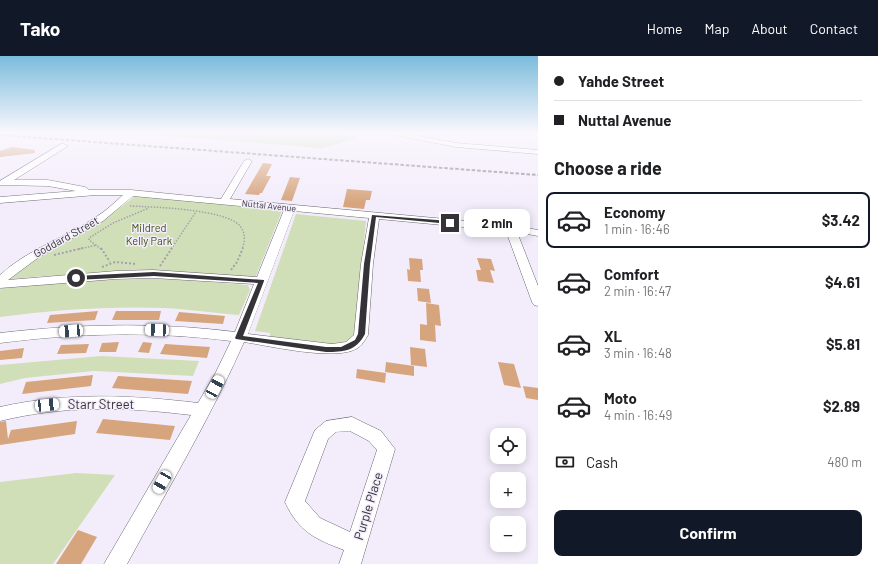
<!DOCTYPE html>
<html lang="en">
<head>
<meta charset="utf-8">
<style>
  :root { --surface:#fff; --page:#f2f2f2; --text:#202124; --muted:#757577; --line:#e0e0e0; --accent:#111827 }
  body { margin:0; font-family:Barlow,sans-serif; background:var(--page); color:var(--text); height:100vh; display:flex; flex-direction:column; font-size:15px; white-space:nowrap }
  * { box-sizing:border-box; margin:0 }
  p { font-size:13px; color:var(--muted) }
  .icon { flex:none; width:22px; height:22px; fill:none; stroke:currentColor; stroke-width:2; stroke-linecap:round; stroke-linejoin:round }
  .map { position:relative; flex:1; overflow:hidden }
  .drawer { display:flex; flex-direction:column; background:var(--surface); width:340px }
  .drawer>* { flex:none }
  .top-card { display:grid; align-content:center; height:88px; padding:0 16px; background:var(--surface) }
  .controls { position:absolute; left:490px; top:372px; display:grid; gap:8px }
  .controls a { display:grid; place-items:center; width:36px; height:36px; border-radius:8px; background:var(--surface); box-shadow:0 2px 10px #0003; font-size:20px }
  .end { position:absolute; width:18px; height:18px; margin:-9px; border:5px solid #353338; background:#fff; box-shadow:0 0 0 2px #fff }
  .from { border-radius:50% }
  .bubble { position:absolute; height:28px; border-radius:8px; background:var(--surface); box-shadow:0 2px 10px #0003; font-size:13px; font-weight:700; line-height:28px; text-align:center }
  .car { position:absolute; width:12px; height:24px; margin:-12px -6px; border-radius:5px; box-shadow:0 0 3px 1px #0007; background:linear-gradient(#fff 24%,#345 0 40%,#fff 0 76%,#345 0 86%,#fff 0) }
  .top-card b { display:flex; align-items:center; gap:14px; height:38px; font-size:15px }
  .top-card b+b { border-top:1px solid var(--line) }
  .top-card i { width:10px; height:10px; background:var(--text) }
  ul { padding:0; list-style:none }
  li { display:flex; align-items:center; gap:12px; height:56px; margin:0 8px 6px; padding:0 8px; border:2px solid transparent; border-radius:8px }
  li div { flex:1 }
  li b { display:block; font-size:15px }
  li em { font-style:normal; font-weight:700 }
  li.on { border-color:var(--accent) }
  li>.icon { width:36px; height:36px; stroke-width:1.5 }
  h2 { padding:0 16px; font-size:18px; line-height:48px }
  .pay { display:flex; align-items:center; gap:10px; height:44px; padding:0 16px; font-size:15px }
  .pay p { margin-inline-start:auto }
  .action { display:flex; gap:8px; margin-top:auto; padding:8px 16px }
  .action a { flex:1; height:46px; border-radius:8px; background:var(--accent); color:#fff; font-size:16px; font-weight:700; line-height:46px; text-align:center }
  header { display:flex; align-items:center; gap:24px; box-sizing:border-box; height:56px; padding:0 20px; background:var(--accent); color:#fff }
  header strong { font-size:19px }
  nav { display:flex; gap:22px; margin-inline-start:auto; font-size:14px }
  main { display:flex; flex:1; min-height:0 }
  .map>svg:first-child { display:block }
  .green { fill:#d1dfb9 }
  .building { fill:#d6a57e }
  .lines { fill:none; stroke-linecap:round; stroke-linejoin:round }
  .minor-casing { stroke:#6b6571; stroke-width:1 }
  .path-far1 { stroke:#a5a0ab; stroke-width:1.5; stroke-dasharray:1.5 1.5; stroke-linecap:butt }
  .path { stroke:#a5a0ab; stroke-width:2; stroke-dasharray:2 2; stroke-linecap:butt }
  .minor { fill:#fff; fill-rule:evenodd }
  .rail { stroke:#8d8992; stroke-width:2; stroke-dasharray:3.5 2; stroke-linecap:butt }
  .route { fill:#353338 }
  .labels { text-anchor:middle; stroke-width:3; stroke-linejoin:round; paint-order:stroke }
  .far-street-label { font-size:9px; fill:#353338; stroke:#f3edfb }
  .park-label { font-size:11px; fill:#3d4d10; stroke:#f3edfb }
  .street-label { font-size:11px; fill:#353338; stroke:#f3edfb }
  .near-street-label { font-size:13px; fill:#353338; stroke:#f3edfb }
</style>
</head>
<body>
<header>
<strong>Tako</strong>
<nav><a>Home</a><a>Map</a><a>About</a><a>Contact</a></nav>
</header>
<main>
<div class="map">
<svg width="538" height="508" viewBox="0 0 538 508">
  <rect width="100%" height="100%" fill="#f3edfb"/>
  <g class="green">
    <polygon points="115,76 339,76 358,82 323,92"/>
    <path d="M135 140 278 153 282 155 256 220 253 221 169 216 44 220 12 223 9 222C48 190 96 172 135 140Z"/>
    <path d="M296 158 366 165 355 277C350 285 342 287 333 289L270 281V277L255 275Z"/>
    <path d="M137 223H175L248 229 250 234 239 259C214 257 188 253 163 252 108 250 54 254 0 261V234L2 232 86 225Z"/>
    <polygon points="101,300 199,305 193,320 94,315 25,322 0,328 0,309"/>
    <polygon points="76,417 115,419 53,508 0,508 0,426"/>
  </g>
  <g class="building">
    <polygon points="12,91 35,94 35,97 0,101 0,95"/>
    <polygon points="263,107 272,108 266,120 271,120 262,137 260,137 259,139 245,138"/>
    <polygon points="290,121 300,122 292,145 281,144"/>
    <polygon points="347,133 372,135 370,144 366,144 364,153 343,151"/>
    <polygon points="409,202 422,203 423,214 420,214 421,226 408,225 407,213 410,214"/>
    <polygon points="477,202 491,203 495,215 490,214 494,227 478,225 476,214 481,214"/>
    <polygon points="417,232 429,233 431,247 418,245"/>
    <polygon points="426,247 439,249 441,270 435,269 436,286 420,284 420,268 427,269"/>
    <polygon points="98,255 95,264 47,267 50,259"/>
    <polygon points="116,255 161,255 159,264 112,264"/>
    <polygon points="179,256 225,260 223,268 175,265"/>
    <polygon points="119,286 116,296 99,296 102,287"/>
    <polygon points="143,286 152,287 149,297 138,296"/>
    <polygon points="89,288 86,297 57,298 61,289"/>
    <polygon points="165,288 210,291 207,302 160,298"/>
    <polygon points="410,291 425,293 427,311 411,309"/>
    <polygon points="24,292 22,302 0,304 0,295"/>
    <polygon points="386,306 414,310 414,320 385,316"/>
    <polygon points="498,306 514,308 521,332 504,329"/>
    <polygon points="357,313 386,317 385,327 356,322"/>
    <polygon points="93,319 91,330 22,338 26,326"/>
    <polygon points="118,320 192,325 188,338 112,332"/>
    <polygon points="523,330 538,332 538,344 526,342"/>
    <polygon points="103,363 175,370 170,384 96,377"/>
    <polygon points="6,365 8,383 11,374 77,365 75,378 0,389 0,366"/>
    <polygon points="78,474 97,481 81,508 56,508"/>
  </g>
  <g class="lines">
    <g class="minor-casing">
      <g id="minor">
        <polygon points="386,76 398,76 456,87 538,94 538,98 456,91 389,78"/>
        <path d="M61 88H64L68 90 14 124H48L85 131 89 134H131L221 143 244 105 248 103 252 105 230 143 510 169 538 174V180L517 176 538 230V250L534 249 532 246 506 175 379 163 373 208 368 279C365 284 362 290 356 293 334 305 270 290 244 286 210 363 167 434 127 508H104L191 359C125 351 65 349 0 365V351C67 336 130 339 198 347L215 318 231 285C153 275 77 277 0 287V277C79 268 156 266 235 276L254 228 153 222 116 223 0 232V219C28 193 65 182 96 161 106 155 114 147 123 139H96L0 147V141L76 135 48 130 0 129V125ZM133 140 284 154 257 221 153 214 116 215 8 224 39 201 103 165ZM294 155 369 162 361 208 354 279 346 286 332 288 248 278Z"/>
        <path d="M352 361 381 375 395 393 361 508H339L344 494C315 483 299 476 285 446L315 374 326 365ZM350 375 369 385 377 394 350 476 320 462 305 445 328 383 336 376Z"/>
      </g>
    </g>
    <g class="path-far1">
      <path d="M130 150C153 151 226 153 240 170 246 177 245 186 242 193"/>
      <polyline points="79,193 97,189"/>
      <polyline points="101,193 89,184 89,182 113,167 149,152"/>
      <polyline points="171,193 196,156"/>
    </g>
    <g class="path">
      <polyline points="101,192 110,206"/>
      <polyline points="54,199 83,192"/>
      <polyline points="160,210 172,192"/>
      <polyline points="102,211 115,206 137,208"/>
      <polyline points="231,214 237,206 243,192"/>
    </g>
    <use href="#minor" class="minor"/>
    <polyline class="rail" points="0,79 538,119"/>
  </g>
  <linearGradient id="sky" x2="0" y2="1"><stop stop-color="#7bbcdc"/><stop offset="0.52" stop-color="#faf7fd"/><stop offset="1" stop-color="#faf7fd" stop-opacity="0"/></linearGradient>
  <rect width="538" height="147" fill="url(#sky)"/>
  <path class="route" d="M372 159 450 165 452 167 450 168 376 161 370 208 365 278C356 295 344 296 326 296L236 283 235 282 258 227 154 220 76 224 73 222 76 220 154 216 264 224V225L243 280 326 291H341L355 284 358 278 364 208Z"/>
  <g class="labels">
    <g class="far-street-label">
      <text transform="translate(269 150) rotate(6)" y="3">Nuttal Avenue</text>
    </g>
    <g class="park-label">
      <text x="149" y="176">Mildred<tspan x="149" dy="13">Kelly Park</tspan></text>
    </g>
    <g class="street-label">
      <text transform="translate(66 181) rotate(-29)" y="4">Goddard Street</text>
    </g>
    <g class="near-street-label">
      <text x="101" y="353">Starr Street</text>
      <text transform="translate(368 450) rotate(-73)" y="5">Purple Place</text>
    </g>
  </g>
</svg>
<div class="controls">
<a><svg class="icon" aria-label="locate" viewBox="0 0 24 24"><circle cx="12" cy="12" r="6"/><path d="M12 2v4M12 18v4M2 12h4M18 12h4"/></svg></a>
<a>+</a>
<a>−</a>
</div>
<i class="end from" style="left:76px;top:222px"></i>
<i class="end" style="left:450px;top:167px"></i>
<div class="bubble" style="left:464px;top:153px;width:66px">2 min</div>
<i class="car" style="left:157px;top:274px;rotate:272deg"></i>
<i class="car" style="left:71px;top:275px;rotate:266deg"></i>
<i class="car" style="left:215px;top:331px;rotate:28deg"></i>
<i class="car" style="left:47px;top:349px;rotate:84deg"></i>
<i class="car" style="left:162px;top:426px;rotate:210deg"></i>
</div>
<section class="drawer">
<div class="top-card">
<b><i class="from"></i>Yahde Street</b>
<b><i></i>Nuttal Avenue</b>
</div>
<h2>Choose a ride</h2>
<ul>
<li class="on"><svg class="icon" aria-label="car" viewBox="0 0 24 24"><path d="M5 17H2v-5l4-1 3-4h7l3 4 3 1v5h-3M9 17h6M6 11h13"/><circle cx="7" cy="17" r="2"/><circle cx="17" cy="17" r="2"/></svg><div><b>Economy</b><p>1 min · 16:46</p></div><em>$3.42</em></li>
<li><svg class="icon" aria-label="car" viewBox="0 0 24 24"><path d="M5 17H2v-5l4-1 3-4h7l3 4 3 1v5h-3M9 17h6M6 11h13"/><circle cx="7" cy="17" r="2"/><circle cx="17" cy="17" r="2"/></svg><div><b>Comfort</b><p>2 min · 16:47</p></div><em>$4.61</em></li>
<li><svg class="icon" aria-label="car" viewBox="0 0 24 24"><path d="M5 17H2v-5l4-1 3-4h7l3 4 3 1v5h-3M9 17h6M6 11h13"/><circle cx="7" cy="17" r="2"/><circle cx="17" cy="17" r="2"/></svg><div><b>XL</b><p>3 min · 16:48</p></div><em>$5.81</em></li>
<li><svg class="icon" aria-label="car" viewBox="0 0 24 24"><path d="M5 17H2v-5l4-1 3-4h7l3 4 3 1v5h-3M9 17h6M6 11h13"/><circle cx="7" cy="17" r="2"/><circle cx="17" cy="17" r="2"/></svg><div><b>Moto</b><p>4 min · 16:49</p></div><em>$2.89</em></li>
</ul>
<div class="pay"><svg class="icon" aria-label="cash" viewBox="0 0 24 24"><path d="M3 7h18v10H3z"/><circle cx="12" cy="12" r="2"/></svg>Cash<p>480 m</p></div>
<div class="action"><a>Confirm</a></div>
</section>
</main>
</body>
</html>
